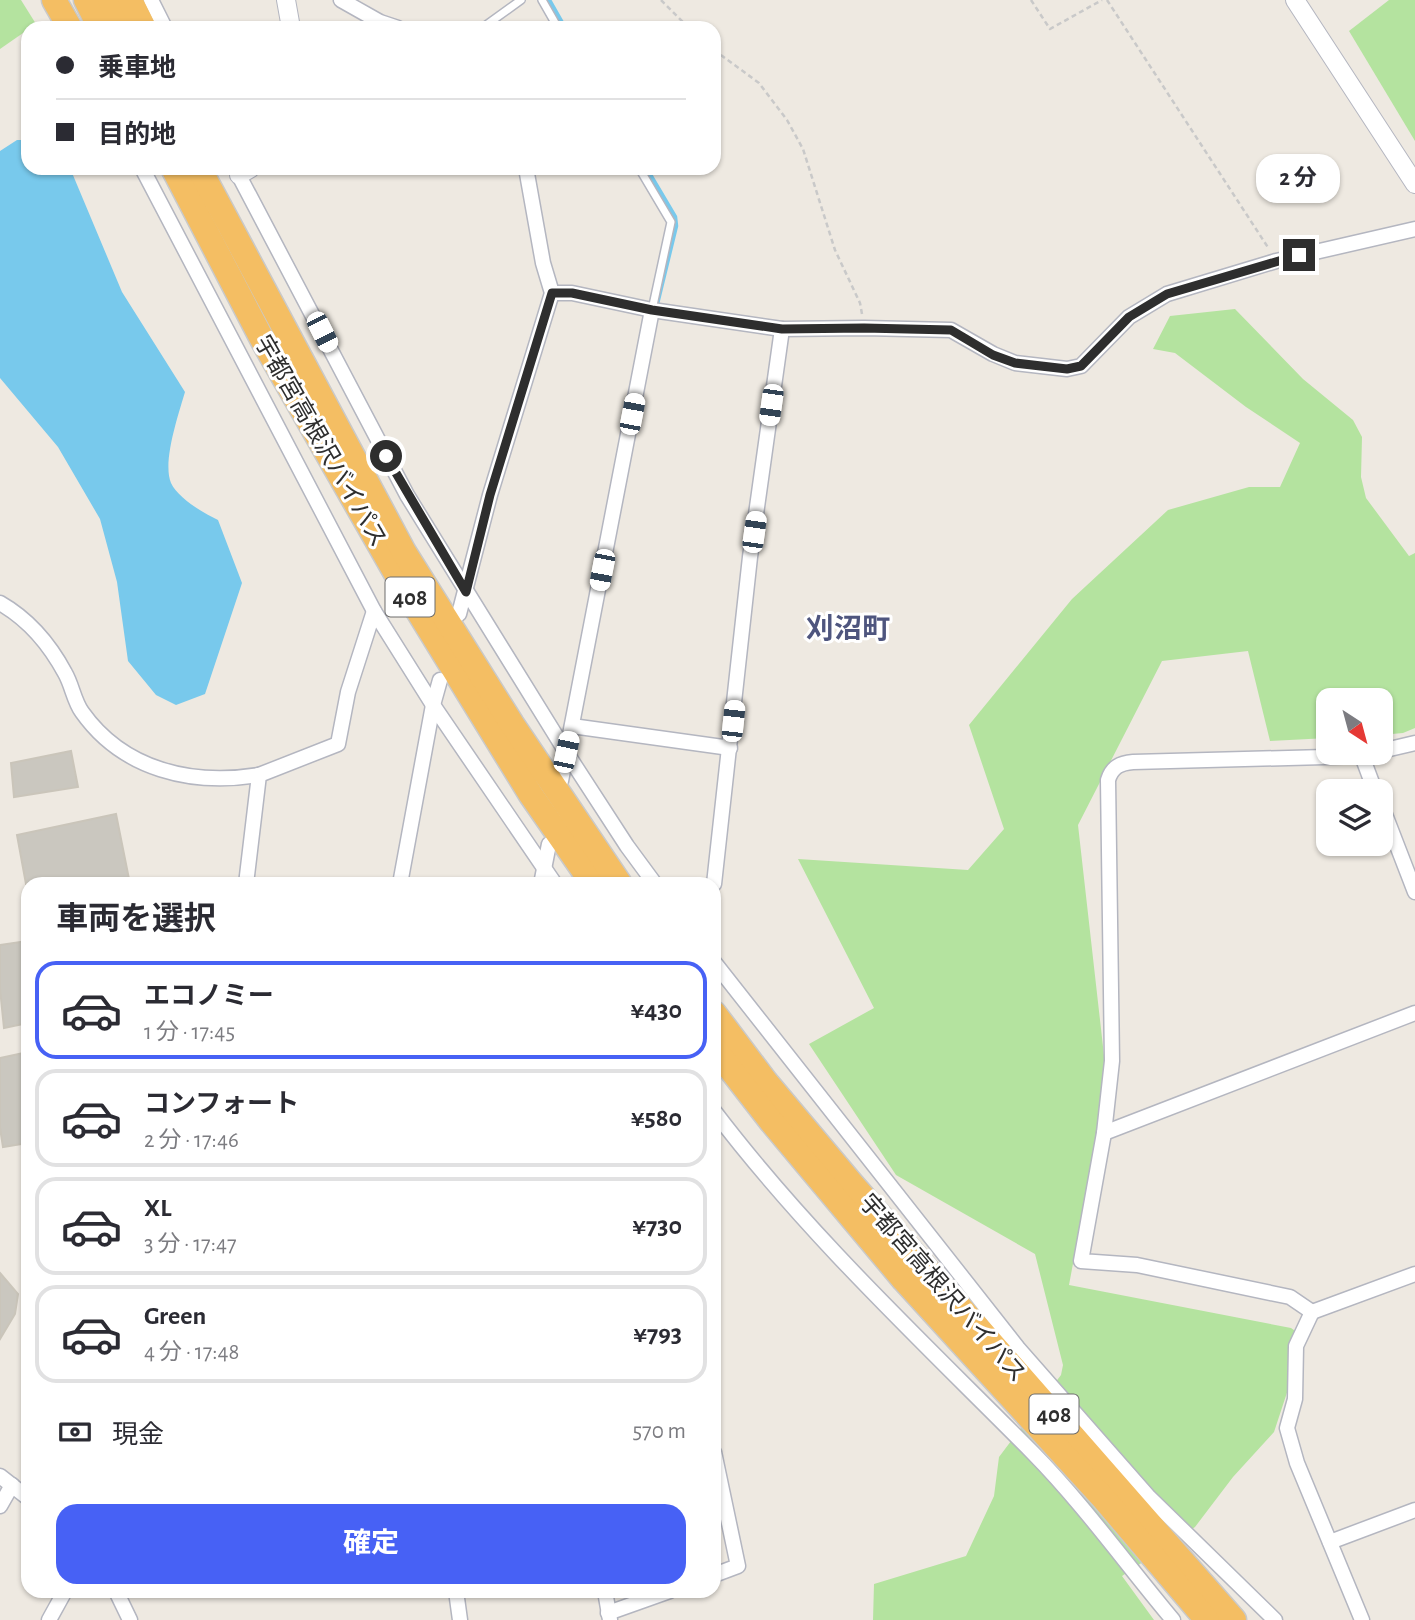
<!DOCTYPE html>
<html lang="ja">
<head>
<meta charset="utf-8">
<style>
  :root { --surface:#fff; --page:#f2f2f3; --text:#2b2b33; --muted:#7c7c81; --line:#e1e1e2; --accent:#4761f5 }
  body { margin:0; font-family:"Alegreya Sans","Noto Sans JP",sans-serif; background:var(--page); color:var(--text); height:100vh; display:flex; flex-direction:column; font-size:26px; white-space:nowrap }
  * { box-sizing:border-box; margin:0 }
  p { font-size:23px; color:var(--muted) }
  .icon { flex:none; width:38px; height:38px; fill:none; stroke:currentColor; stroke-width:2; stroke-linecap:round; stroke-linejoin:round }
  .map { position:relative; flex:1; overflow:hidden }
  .panel { position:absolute; left:21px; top:877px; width:700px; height:721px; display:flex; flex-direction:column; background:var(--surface); border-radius:21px; box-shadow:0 2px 5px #0004 }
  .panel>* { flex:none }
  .hud { position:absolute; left:21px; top:21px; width:700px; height:154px; border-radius:21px; box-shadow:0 2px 5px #0004; display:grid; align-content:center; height:154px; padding:0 35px; background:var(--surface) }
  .needle { width:46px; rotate:144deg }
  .tools { position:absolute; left:1316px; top:688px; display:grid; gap:14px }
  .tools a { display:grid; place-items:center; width:77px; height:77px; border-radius:14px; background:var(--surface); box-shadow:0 2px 5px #0004; font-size:35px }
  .end { position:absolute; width:32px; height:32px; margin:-16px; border:9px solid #2e2e2e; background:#fff; box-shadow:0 0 0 4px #fff }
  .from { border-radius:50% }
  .bubble { position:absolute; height:49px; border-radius:21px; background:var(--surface); box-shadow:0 2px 5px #0004; font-size:23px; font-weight:700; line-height:49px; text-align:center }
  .car { position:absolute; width:21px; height:42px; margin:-21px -10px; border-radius:9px; box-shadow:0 0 5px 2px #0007; background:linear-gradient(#fff 24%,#345 0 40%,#fff 0 76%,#345 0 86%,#fff 0) }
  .hud b { display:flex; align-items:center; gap:24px; height:66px; font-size:26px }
  .hud b+b { border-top:2px solid var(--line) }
  .hud i { width:18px; height:18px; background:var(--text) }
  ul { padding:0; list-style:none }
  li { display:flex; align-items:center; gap:21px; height:98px; margin:0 14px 10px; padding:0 21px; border:4px solid var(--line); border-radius:21px }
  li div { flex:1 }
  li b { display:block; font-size:26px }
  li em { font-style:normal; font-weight:700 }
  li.selected { border-color:var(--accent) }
  li>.icon { width:63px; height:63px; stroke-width:1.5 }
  h2 { padding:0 35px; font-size:32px; line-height:84px }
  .pay { display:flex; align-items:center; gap:18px; height:77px; padding:0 35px; font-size:26px }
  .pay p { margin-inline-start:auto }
  .button { display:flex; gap:14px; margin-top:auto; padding:14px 35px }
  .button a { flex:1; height:80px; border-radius:21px; background:var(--accent); color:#fff; font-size:28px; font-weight:700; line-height:80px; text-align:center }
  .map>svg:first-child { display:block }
  .green { fill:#b4e39f }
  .water { fill:#78c9ec }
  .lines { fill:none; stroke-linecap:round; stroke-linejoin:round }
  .stream { stroke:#78c9ec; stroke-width:4.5 }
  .building { fill:#cac7bf; stroke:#cac5ba; stroke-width:2 }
  .service-casing { stroke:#b4b6c0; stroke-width:10 }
  .minor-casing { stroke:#b4b6c0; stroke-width:17 }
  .tertiary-casing { stroke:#b4b6c0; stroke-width:20 }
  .trunk-casing { stroke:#c9c9c9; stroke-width:27 }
  .path { stroke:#c9c9c9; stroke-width:2.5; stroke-dasharray:5 3.5; stroke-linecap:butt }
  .service { stroke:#fff; stroke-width:7 }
  .minor { stroke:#fff; stroke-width:14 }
  .tertiary { stroke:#fff; stroke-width:18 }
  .trunk { stroke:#f4be63; stroke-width:24 }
  .route { stroke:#2e2e2e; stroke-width:9 }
  .labels { text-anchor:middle; stroke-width:6; stroke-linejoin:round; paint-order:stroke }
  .shield { fill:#fff; stroke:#6d6d6d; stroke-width:2 }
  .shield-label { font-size:23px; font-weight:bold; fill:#2e2e2e }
  .street-label { font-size:24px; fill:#2e2e2e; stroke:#fff }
  .quarter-label { font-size:28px; font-weight:bold; fill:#4e557e; stroke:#fff }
</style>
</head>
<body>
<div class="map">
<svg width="1415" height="1620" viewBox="0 0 1415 1620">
  <rect width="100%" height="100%" fill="#eee9e1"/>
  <g class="green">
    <polygon points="0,0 21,0 36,24 0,49"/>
    <polygon points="1389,0 1415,0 1415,141 1349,31"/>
    <polygon points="1235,309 1303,379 1353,420 1362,437 1361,477 1366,498 1409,556 1415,553 1415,728 1403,733 1381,735 1381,700 1328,700 1328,738 1270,741 1248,651 1162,661 1078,825 1107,1082 1069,1285 1291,1328 1305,1338 1274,1432 1233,1477 1195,1527 1122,1576 1154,1620 873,1620 874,1584 966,1556 994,1496 999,1457 1061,1375 1063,1365 1035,1254 896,1175 809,1044 874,1008 798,859 968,870 1004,829 969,725 1072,599 1168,510 1249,487 1280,487 1300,443 1246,407 1175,353 1153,349 1170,316"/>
  </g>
  <path class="water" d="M17 140H28V168H70L122 292 185 392C179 413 162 462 171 483 178 498 203 513 218 520L242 583 205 694 176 705 156 695 128 661 117 582 100 519 58 447 0 378V151Z"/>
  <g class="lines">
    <g class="stream">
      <polyline points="549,0 565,28"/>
      <polyline points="646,168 675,217 676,226 657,304"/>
    </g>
  </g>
  <g class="building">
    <polygon points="71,751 78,787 14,797 11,763"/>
    <polygon points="116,814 130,884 26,884 17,835"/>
    <polygon points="28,941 28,1023 4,1028 0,989 0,945"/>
    <polygon points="28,1052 28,1143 3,1147 0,1128 0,1058"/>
    <polygon points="0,1273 18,1294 15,1314 0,1339"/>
  </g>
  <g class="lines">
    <g class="service-casing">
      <g id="service">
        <polyline points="542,0 558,28"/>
        <polyline points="482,28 521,0"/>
        <polyline points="639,168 671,222 652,310"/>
      </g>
    </g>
    <g class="minor-casing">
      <g id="minor">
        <polyline points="151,0 165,28"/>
        <polyline points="341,0 380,22 398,28"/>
        <polyline points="142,168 374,611 433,705 555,884"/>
        <polyline points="235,168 407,495 566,752 627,846 655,884"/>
        <polyline points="552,293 572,293 652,310 782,329 864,328 951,330 993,354 1015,363 1067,369 1081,366 1129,317 1167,294 1276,261 1415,229"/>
        <path d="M0 603C28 619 50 645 65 673 72 685 74 701 82 712 123 770 192 786 259 775"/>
        <polyline points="459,614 490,495 552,293 543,263 526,168"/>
        <polyline points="572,726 730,748"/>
        <polyline points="1381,751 1415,743"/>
        <polyline points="1362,756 1375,791"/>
        <polyline points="561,781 652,310"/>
        <polyline points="1381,804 1415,892"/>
        <polyline points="246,884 259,775 338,744 348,692 374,611"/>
        <polyline points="400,884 433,705 440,680"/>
        <polyline points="541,884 549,844"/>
        <polyline points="714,884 750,557 782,329"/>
        <polyline points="714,962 1018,1348 1149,1497 1275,1620"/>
        <path d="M714 1111C809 1236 923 1342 1033 1453 1084 1505 1126 1564 1173 1620"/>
        <polyline points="1104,1133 1415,1013"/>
        <polyline points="1312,1312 1415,1274"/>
        <polyline points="714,1452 738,1566 714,1575"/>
        <polyline points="0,1476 28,1498"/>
        <polyline points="0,1506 12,1485"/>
        <polyline points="1330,1542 1415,1510"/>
        <polyline points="116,1591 130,1620"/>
        <polyline points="456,1591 460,1620"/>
        <polyline points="605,1591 610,1620"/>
        <polyline points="608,1613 670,1591"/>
        <polyline points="49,1620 65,1591"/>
        <path d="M1362 1620 1297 1463 1287 1428 1295 1399 1296 1346 1312 1312 1290 1297 1137 1265 1081 1261 1104 1133 1112 1061 1108 780C1112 767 1120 763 1133 762L1362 756 1376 752"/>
      </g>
    </g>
    <g class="tertiary-casing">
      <g id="tertiary">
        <polyline points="286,0 291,28"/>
        <polyline points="1295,0 1415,184"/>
        <polyline points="239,175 251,168"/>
      </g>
    </g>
    <g class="trunk-casing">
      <g id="trunk">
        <polyline points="54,0 70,28"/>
        <polyline points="86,0 100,28"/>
        <polyline points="110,0 125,28"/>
        <polyline points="130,0 144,28"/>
        <polyline points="173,168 263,341 410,598 531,795 593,884"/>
        <polyline points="199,168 404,552 512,724 620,884"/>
        <polyline points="714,1013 766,1082 851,1183 1234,1620"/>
        <polyline points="714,1048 770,1120 904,1280 1104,1499 1207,1620"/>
      </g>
    </g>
    <g class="path">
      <polyline points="661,0 689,28"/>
      <polyline points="1031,0 1050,29 1102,0"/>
      <polyline points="1107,0 1269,249"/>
      <polyline points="714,50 759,83 787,120 803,149 835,250 860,303 862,314"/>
    </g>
    <use href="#service" class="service"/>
    <use href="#minor" class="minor"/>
    <use href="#tertiary" class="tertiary"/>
    <use href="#trunk" class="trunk"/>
  </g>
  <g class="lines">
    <polyline class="route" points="386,456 466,592 490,495 552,293 572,293 652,310 782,329 864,328 951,330 993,355 1015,363 1067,369 1081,366 1129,317 1167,294 1299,255"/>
  </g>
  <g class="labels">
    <g class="shield">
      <rect x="385.5" y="577.5" width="49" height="39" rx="5"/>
      <rect x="1029.5" y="1394.5" width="49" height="39" rx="5"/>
    </g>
    <g class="shield-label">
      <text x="410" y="605">408</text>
      <text x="1054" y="1422">408</text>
    </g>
    <g class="street-label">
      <text transform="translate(321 441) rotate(60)" y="8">宇都宮高根沢バイパス</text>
      <text transform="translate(943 1288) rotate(49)" y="8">宇都宮高根沢バイパス</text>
    </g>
    <g class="quarter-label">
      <text x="848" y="638">刈沼町</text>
    </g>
  </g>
</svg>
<div class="tools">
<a><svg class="needle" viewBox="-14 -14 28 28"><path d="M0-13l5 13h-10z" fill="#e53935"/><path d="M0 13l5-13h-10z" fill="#7c7c81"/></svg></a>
<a><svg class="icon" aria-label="layers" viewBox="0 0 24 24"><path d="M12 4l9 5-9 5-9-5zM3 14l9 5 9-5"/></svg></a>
</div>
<i class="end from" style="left:386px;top:456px"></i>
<i class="end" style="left:1299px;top:255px"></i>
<div class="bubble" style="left:1256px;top:154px;width:84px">2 分</div>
<i class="car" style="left:322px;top:332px;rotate:153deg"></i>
<i class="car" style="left:771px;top:405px;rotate:188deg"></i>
<i class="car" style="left:632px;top:414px;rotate:11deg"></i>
<i class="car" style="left:754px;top:532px;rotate:8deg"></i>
<i class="car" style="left:602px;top:570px;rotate:191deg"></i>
<i class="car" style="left:733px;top:721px;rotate:6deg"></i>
<i class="car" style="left:566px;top:752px;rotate:12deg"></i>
<div class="hud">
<b><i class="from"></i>乗車地</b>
<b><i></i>目的地</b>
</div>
<section class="panel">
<h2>車両を選択</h2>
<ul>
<li class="selected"><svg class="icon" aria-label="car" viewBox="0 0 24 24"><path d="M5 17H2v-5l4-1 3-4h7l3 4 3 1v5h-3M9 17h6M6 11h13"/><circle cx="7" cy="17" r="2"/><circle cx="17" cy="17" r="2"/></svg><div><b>エコノミー</b><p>1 分 · 17:45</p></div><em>¥430</em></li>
<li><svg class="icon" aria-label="car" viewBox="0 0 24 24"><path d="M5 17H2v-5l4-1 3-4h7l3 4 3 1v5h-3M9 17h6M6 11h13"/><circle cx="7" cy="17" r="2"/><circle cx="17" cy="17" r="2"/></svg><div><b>コンフォート</b><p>2 分 · 17:46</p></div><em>¥580</em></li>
<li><svg class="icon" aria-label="car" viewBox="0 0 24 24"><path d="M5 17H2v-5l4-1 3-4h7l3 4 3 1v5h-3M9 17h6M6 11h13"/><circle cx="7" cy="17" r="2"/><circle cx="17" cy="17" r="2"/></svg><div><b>XL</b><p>3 分 · 17:47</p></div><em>¥730</em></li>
<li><svg class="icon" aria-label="car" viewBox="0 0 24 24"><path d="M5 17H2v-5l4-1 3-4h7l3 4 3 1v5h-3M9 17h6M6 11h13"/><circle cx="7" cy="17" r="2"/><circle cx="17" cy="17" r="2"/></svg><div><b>Green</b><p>4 分 · 17:48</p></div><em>¥793</em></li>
</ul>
<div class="pay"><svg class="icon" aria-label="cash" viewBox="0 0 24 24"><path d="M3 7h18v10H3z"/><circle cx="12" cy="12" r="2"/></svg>現金<p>570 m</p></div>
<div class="button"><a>確定</a></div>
</section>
</div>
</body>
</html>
